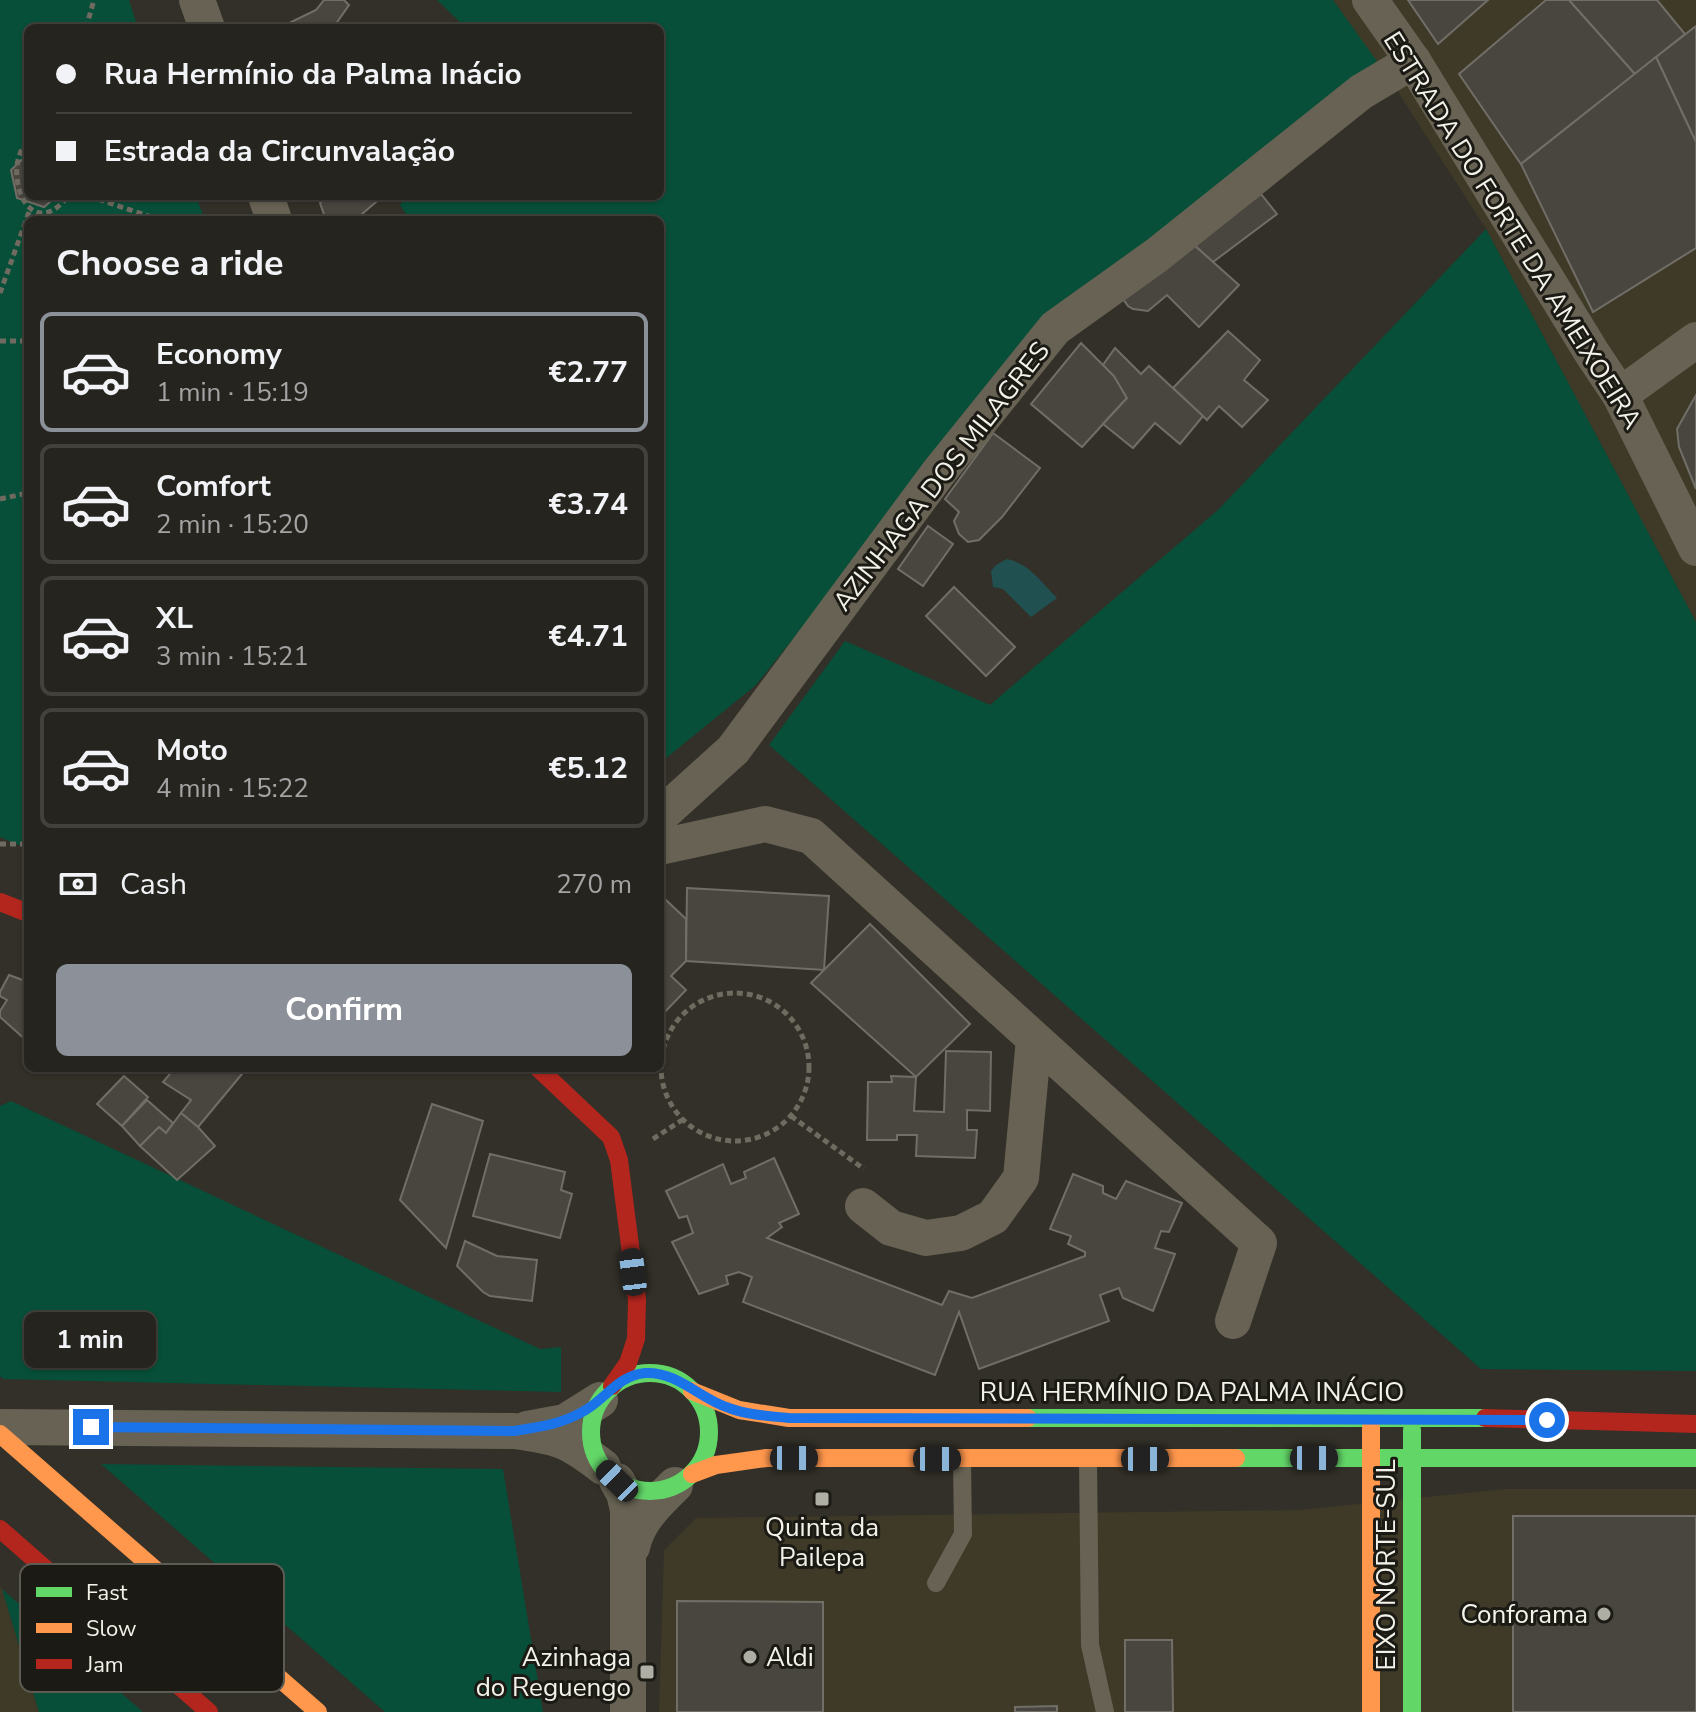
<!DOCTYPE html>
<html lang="en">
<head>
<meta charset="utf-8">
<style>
  :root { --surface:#26241e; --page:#2e2c27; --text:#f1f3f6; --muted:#a4a4a4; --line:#42413c; --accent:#8c9099 }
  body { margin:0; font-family:"Nunito Sans",sans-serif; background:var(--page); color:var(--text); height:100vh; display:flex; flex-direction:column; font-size:30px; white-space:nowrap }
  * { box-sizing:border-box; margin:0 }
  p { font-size:26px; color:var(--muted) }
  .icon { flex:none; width:44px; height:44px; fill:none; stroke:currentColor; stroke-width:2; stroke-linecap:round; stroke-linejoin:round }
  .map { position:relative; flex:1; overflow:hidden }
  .drawer { position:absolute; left:24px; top:216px; width:640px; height:856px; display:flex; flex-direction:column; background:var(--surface); border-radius:12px; box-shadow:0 2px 6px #0004,0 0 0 2px var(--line) }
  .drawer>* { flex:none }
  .hud { position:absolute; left:24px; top:24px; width:640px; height:176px; border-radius:12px; box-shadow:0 2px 6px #0004,0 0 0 2px var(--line); display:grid; align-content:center; height:176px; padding:0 32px; background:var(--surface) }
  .end { position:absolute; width:36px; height:36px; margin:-18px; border:10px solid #1a73e8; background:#fff; box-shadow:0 0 0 4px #fff }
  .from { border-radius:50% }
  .bubble { position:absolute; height:56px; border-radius:12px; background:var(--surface); box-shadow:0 2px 6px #0004,0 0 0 2px var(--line); font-size:26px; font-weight:700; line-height:56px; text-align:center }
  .car { position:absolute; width:24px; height:48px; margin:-24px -12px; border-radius:10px; box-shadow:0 0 6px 2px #0007; background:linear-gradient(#222 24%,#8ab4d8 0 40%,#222 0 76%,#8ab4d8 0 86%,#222 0) }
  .hud b { display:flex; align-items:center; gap:28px; height:76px; font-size:30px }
  .hud b+b { border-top:2px solid var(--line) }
  .hud i { width:20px; height:20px; background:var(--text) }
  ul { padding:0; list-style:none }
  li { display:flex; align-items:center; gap:24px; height:120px; margin:0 16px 12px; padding:0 16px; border:4px solid var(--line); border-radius:12px }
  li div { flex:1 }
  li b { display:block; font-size:30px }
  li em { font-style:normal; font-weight:700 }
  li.selected { border-color:var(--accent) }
  li>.icon { width:72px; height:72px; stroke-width:1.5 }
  h2 { padding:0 32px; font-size:36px; line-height:96px }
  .pay { display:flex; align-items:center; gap:20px; height:88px; padding:0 32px; font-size:30px }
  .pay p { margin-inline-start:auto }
  .cta { display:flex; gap:16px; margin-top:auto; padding:16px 32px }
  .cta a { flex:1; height:92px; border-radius:12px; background:var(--accent); color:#fff; font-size:32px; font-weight:700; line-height:92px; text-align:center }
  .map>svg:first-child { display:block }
  .built { fill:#3e3a27 }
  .green { fill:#074f38 }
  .water { fill:#215051 }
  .building { fill:#494640; stroke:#716e67; stroke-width:2 }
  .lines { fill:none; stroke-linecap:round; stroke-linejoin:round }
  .path { stroke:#6f6b60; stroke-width:5; stroke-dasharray:6 4; stroke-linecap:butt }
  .lane { stroke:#676253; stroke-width:18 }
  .street { stroke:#676253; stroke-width:36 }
  .fast { stroke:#63d668; stroke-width:18 }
  .slow { stroke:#ff974d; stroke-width:18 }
  .jam { stroke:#b3261e; stroke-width:18 }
  .route { stroke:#1a73e8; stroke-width:10 }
  .poi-dot { fill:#afaea5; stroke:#1c1a14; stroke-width:3 }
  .labels { text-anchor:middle; stroke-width:6; stroke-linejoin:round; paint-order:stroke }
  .street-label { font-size:26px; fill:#f3f2e9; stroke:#1c1a14 }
  .poi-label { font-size:26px; fill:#f3f2e9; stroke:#1c1a14; text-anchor:end }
  .key { fill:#1c1a14; stroke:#5c5b54; stroke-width:2 }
  .key-label { font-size:22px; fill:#f3f2e9 }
</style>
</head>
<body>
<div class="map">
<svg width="1696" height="1712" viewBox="0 0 1696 1712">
  <rect width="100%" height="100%" fill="#323028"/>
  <g class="built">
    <polygon points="1333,0 1696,0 1696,622 1486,229 1398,92"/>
    <polygon points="1505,1489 1696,1489 1696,1712 659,1712 664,1550 696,1518 1300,1510"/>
    <polygon points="0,1587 2,1589 39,1712 0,1712"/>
  </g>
  <g class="green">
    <polygon points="0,0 129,0 138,28 28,28 28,196 196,196 205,220 28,220 28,849 0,837"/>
    <polygon points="437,0 1333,0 1379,64 1049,319 756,685 660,763 660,220 410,220 400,205 406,196 660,196 660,28 466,28"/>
    <polygon points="1486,229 1696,622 1696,1371 1481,1369 769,745 845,641 990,705 1218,510"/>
    <polygon points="11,1101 540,1349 561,1347 561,1392 3,1379 0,1376 0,1106"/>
    <polygon points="101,1464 503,1469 543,1712 385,1712"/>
    <polygon points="2,1589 143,1712 39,1712"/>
  </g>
  <path class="water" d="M1007 559C1029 563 1042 583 1057 598L1031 617 1003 589 993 587 991 571 996 565Z"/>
  <g class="building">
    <polygon points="324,0 344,0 349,5 333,28 279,28 316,10"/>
    <polygon points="1408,0 1488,0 1438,44"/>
    <polygon points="1546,0 1569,0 1635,74 1521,164 1459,74"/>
    <polygon points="1569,0 1657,0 1685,34 1635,74"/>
    <polygon points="1696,26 1696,142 1656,57"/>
    <polygon points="1656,57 1696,142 1696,248 1593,312 1521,164"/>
    <polygon points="28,154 28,196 57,196 44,207 17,198 11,170"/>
    <polygon points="1261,194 1277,214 1213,262 1194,245"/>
    <polygon points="327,196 383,196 355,220 326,220 320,203"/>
    <polygon points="1194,245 1239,285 1199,327 1167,295 1148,311 1133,309 1128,306 1123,299"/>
    <polygon points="1228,331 1260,360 1244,380 1268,400 1242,427 1219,406 1207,420 1173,388"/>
    <polygon points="1081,343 1114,376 1127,398 1082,447 1031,404"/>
    <polygon points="1115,348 1141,374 1149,366 1203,416 1180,444 1155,423 1133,448 1103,424 1127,398 1114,376 1103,365"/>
    <polygon points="1696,395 1696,489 1679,447 1677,429"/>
    <polygon points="993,433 1040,468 1002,517 979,540 968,542 959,534 954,521 959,512 945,499"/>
    <polygon points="928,526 953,544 923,586 898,569"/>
    <polygon points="954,587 1015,647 986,676 926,616"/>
    <polygon points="687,888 829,896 824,970 686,961"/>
    <polygon points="666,900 686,919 686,961 671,976 686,990 660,1017 660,906"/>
    <polygon points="870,924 970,1024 916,1077 811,983"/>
    <polygon points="9,975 28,982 28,1042 0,1017 0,1011 7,1000 0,996 0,992"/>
    <polygon points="946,1051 991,1052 990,1111 967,1110 967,1130 977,1130 975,1158 916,1156 917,1135 897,1135 897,1140 867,1140 868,1082 892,1082 891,1076 916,1077 914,1111 944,1112"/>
    <polygon points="175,1068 247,1068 198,1127 181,1113 191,1100 163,1082"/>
    <polygon points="124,1076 148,1097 122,1126 97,1104"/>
    <polygon points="147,1100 173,1123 166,1133 159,1127 140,1146 122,1126"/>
    <polygon points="432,1104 483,1121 446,1248 400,1200"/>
    <polygon points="181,1113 198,1127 215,1146 177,1180 140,1146 159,1127 166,1133"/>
    <polygon points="490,1154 565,1172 561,1190 572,1194 560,1238 473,1216"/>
    <polygon points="774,1158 799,1214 779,1223 782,1227 767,1238 942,1305 949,1291 972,1298 1085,1256 1085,1252 1068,1244 1071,1236 1050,1229 1073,1174 1103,1186 1103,1193 1116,1199 1126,1181 1182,1203 1169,1232 1161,1231 1155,1248 1175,1254 1153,1311 1123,1298 1119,1288 1100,1295 1109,1321 979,1369 959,1312 935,1375 743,1302 752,1277 739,1272 726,1276 728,1284 699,1294 672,1242 693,1233 687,1216 679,1218 666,1191 723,1164 731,1184 746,1178 744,1172"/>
    <polygon points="465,1241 497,1256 537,1260 532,1301 490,1296 483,1292 457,1266"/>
    <rect x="1513" y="1516" width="183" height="196"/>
    <polygon points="677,1601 823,1602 823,1712 677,1712"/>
    <polygon points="1125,1640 1172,1640 1173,1712 1125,1712"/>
    <polygon points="1057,1706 1057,1712 1015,1712 1015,1707"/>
  </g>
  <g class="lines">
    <g class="path">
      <polyline points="86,28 94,0"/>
      <path d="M28 142C0 167 28 248 68 196"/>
      <polyline points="89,196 160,220"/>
      <polyline points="0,293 29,212"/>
      <polyline points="0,341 28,341"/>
      <polyline points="0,499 28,493"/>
      <polyline points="0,844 28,844"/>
      <circle cx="735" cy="1067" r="74"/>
      <polyline points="791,1116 864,1169"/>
      <polyline points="653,1139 682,1120"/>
    </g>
    <g class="lane">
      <polyline points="1088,1459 1090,1645 1105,1712"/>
      <polyline points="936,1583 963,1534 962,1459"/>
    </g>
    <g class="street">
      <polyline points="197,0 207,28"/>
      <polyline points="1370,0 1413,61 1592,353 1620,395 1696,548"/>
      <polyline points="266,196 274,220"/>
      <polyline points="1620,395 1696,340"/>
      <polyline points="660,816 733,750 939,472 1055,328 1157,255 1361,92 1413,61"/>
      <polyline points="660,847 765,824 811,836 1259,1243 1233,1321"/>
      <polyline points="863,1206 891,1228 926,1238 961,1233 993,1217 1021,1178 1034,1039"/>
      <path d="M0 1427 514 1431C558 1437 567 1439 603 1467"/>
      <polyline points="527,1429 565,1422 600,1400"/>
      <polyline points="617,1481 624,1493 628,1510 628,1712"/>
      <path d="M632 1547C638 1520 656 1504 675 1485"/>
    </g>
    <g class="fast">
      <circle cx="650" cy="1432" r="59"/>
      <polyline points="1028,1418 1485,1418"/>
      <polyline points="1412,1430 1412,1712"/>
      <polyline points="1236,1458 1696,1458"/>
    </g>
    <g class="slow">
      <polyline points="692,1391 739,1410 789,1418 1028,1418"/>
      <polyline points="1371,1428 1371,1712"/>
      <polyline points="0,1434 318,1712"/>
      <polyline points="692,1474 716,1465 766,1458 1236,1458"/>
    </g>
    <g class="jam">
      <polyline points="0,902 28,913"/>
      <polyline points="538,1068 611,1137 619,1160 637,1300 636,1339 628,1363 612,1386"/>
      <polyline points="1485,1418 1696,1424"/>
      <polyline points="0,1529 209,1712"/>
    </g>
  </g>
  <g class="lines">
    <path class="route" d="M91 1427 514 1431C539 1427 562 1424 584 1411 606 1399 617 1376 645 1373 677 1371 700 1399 729 1408 748 1415 769 1416 789 1418L1547 1420"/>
  </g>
  <g class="poi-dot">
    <rect x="814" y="1491" width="16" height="16" rx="4"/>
    <circle cx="1604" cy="1614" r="8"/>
    <circle cx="750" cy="1657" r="8"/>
    <rect x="639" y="1664" width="16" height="16" rx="4"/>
  </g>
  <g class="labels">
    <g class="street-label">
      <text transform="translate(1513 230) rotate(58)" y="9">ESTRADA DO FORTE DA AMEIXOEIRA</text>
      <text transform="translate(941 476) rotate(-52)" y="9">AZINHAGA DOS MILAGRES</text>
      <text x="1192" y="1401">RUA HERMÍNIO DA PALMA INÁCIO</text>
      <text transform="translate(1386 1565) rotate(-90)" y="9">EIXO NORTE-SUL</text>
    </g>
    <g class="poi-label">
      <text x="822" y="1536" text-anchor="middle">Quinta da<tspan x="822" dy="30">Pailepa</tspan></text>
      <text x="1588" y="1623">Conforama</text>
      <text x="631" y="1666">Azinhaga<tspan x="631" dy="30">do Reguengo</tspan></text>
      <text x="766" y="1666" text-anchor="start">Aldi</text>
    </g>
  </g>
  <rect x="20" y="1564" width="264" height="128" rx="12" class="key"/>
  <rect x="36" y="1587" width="36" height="10" fill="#63d668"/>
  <rect x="36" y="1623" width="36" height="10" fill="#ff974d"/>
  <rect x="36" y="1659" width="36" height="10" fill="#b3261e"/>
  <g class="key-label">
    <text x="86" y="1600">Fast</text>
    <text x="86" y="1636">Slow</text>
    <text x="86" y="1672">Jam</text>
  </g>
</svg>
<i class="end from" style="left:1547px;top:1420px"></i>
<i class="end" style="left:91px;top:1427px"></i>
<div class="bubble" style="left:24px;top:1312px;width:132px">1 min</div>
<i class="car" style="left:633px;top:1272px;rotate:353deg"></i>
<i class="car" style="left:794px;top:1458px;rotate:90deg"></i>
<i class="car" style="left:1314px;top:1458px;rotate:90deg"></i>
<i class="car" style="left:937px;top:1459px;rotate:90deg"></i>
<i class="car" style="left:1145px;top:1459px;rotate:90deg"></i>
<i class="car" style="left:617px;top:1481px;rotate:314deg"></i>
<div class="hud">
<b><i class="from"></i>Rua Hermínio da Palma Inácio</b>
<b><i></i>Estrada da Circunvalação</b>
</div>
<section class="drawer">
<h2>Choose a ride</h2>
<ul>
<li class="selected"><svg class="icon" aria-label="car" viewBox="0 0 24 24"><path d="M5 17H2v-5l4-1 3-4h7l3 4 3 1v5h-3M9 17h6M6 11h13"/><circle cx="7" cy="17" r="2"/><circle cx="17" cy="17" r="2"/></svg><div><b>Economy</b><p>1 min · 15:19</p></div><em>€2.77</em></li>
<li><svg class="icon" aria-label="car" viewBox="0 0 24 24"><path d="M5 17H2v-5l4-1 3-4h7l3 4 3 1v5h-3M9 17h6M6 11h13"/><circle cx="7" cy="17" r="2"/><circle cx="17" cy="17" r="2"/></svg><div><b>Comfort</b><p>2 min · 15:20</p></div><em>€3.74</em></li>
<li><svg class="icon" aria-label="car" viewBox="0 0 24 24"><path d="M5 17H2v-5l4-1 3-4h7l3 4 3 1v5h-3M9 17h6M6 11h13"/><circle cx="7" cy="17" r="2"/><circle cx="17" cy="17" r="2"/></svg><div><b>XL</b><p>3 min · 15:21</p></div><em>€4.71</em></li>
<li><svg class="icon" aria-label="car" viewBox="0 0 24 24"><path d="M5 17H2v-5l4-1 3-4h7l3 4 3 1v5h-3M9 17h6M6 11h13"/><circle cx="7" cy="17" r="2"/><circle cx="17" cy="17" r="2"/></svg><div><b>Moto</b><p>4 min · 15:22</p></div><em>€5.12</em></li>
</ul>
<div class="pay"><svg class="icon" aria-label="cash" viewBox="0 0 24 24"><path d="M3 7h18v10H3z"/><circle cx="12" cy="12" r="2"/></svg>Cash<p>270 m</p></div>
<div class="cta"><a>Confirm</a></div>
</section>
</div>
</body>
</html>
